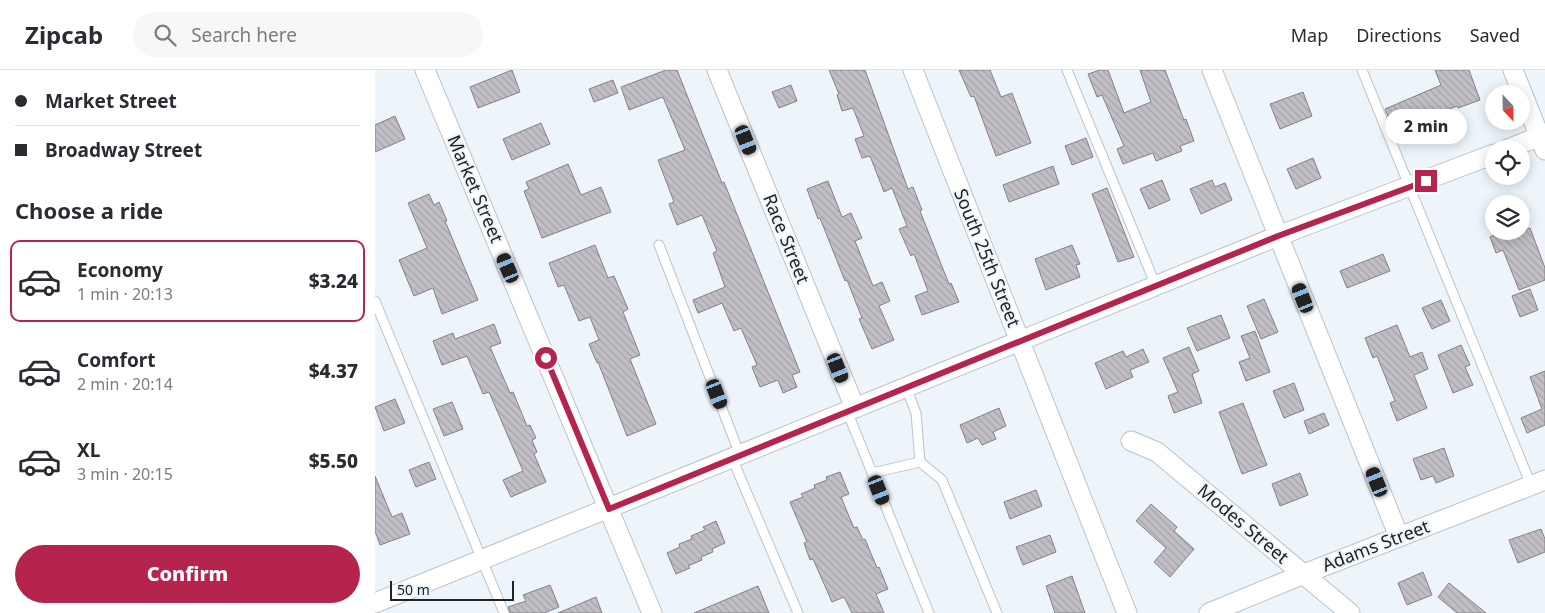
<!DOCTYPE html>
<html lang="en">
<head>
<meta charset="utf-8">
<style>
  :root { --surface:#fff; --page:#f7f7f7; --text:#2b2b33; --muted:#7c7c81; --line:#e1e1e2; --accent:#b5244d }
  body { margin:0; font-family:"Noto Sans",sans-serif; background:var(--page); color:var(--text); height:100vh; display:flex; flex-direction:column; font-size:19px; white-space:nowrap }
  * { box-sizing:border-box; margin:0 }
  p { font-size:16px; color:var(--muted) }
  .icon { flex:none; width:28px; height:28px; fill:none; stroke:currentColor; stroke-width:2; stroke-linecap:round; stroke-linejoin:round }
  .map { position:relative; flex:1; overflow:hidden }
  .panel { display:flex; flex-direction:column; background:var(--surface); width:375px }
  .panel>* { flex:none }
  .hud { display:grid; align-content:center; height:110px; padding:0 15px; background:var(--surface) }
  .needle { width:32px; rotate:158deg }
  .controls { position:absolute; left:1110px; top:15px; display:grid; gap:10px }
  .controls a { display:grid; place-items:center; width:45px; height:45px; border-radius:50%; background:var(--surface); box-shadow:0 2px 12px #0003; font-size:25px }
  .scale { position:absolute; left:15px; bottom:12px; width:124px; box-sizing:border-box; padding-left:5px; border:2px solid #202325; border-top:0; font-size:14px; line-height:18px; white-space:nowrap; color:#202325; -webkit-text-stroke:4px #edf5fa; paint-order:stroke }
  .end { position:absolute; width:22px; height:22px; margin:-11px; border:6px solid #b5244d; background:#fff; box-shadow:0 0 0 2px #fff }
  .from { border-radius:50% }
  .bubble { position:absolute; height:35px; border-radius:18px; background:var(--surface); box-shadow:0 2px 12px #0003; font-size:16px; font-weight:800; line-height:35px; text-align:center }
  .car { position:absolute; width:15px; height:30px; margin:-15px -8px; border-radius:6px; box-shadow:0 0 4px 1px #0007; background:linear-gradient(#222 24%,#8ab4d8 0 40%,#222 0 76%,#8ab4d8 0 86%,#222 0) }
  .hud b { display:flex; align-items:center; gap:18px; height:48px; font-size:19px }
  .hud b+b { border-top:1px solid var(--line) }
  .hud i { width:12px; height:12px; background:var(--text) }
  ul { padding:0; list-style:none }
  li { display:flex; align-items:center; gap:15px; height:82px; margin:0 10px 8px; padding:0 5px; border:2px solid transparent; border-radius:10px }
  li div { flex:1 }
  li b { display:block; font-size:19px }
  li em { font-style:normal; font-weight:800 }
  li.selected { border-color:var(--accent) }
  li>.icon { width:45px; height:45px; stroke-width:1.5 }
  h2 { padding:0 15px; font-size:22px; line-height:60px }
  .action { display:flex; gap:10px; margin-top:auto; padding:10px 15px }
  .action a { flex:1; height:58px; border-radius:30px; background:var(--accent); color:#fff; font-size:20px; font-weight:800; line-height:58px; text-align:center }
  header { display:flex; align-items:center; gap:30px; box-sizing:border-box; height:70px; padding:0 25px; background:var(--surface); border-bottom:1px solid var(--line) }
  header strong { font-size:24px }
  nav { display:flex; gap:28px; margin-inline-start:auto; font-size:18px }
  .search { width:350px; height:45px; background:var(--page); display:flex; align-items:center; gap:12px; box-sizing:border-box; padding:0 18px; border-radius:28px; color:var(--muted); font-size:19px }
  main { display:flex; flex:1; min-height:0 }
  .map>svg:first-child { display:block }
  .building { fill:url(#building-back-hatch); stroke:#848086 }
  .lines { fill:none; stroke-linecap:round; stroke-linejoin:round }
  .service-casing { stroke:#bbc2c7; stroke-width:11 }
  .minor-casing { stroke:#bbc2c7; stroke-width:21 }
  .service { stroke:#fff; stroke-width:9 }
  .minor { stroke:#fff; stroke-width:19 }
  .route { stroke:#b5244d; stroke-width:6 }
  .labels { text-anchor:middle; stroke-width:4; stroke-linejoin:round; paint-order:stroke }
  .street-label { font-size:18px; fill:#202325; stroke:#edf5fa }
</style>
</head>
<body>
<header>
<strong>Zipcab</strong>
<div class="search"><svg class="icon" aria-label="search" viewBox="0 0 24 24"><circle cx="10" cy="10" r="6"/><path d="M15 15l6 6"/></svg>Search here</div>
<nav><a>Map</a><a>Directions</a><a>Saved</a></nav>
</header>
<main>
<section class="panel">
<div class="hud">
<b><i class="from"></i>Market Street</b>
<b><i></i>Broadway Street</b>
</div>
<h2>Choose a ride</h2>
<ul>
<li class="selected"><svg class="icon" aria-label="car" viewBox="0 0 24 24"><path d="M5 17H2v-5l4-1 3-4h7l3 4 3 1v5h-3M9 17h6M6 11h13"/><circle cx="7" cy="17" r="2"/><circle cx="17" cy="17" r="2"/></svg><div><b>Economy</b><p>1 min · 20:13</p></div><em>$3.24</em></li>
<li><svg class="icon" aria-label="car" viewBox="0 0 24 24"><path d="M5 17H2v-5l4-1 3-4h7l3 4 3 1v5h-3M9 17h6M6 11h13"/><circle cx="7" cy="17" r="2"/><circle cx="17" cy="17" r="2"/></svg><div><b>Comfort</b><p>2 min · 20:14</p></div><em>$4.37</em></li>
<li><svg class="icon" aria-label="car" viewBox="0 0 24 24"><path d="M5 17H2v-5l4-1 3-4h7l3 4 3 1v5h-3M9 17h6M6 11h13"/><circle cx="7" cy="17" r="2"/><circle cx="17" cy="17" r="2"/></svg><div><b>XL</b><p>3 min · 20:15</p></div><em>$5.50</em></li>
</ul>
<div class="action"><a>Confirm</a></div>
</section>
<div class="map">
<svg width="1170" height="543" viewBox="0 0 1170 543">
  <defs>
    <pattern id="building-back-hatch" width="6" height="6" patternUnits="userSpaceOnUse" patternTransform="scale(1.25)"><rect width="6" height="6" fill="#c2bec5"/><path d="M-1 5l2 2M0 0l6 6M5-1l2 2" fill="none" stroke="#a6a3a9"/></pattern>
  </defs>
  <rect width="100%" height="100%" fill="#edf5fa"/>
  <g class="building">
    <polygon points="137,0 145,22 103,38 95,17"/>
    <polygon points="291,0 302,0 347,113 349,112 425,302 417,305 422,317 408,323 403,310 385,317 377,297 382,295 366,258 359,261 347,233 323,243 318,230 350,217 338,183 342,181 327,145 302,155 294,134 299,132 283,90 310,80 288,27 254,40 246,17"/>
    <polygon points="454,0 490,0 533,119 538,117 547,140 545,141 574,214 576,213 584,232 547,245 540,226 553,221 539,184 536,186 524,159 532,156 517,118 509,122 495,86 487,88 480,69 489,66 478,38 467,41 462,25 464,24"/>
    <polygon points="584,0 615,0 626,27 637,23 656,73 621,86 599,26 596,27"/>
    <polygon points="725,0 733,0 749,43 776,32 765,0 790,0 809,50 811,49 819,71 805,76 807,81 781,91 778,83 748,94 742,79 749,76 727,25 722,27 713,4"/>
    <polygon points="1060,0 1094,0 1105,30 1083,38 1082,36 1020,62 1010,39 1066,15"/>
    <polygon points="238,10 243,23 219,32 214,19"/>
    <polygon points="416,15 422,31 404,38 397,22"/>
    <polygon points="928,22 937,46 905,59 895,34"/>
    <polygon points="20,46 30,69 0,82 0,55"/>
    <polygon points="166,53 175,74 137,90 128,69"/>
    <polygon points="711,68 718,87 697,95 690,76"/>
    <polygon points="938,88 946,108 921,119 912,99"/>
    <polygon points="193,94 206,125 226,117 236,142 167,168 149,121 154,119 151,112"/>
    <polygon points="678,96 684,114 634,132 628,115"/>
    <polygon points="787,110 795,130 774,139 765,119"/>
    <polygon points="837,110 840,117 850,113 857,130 826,144 815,119"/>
    <polygon points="453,111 467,147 476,143 487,168 480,171 498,216 507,212 515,231 504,236 519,270 497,279 484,249 487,248 472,210 470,211 445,148 443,149 432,119"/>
    <polygon points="732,118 759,187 743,192 717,124"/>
    <polygon points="54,124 59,135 64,132 72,151 70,151 103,230 67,244 58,218 39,226 24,190 52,178 33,133"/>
    <polygon points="1155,158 1170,198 1170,210 1144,220 1128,180 1121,183 1115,167 1128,161 1131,167"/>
    <polygon points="220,175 233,208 239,206 253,239 248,242 265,285 255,289 281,354 252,366 223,292 222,293 214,274 224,270 215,247 204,251 189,215 183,217 174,193"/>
    <polygon points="697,175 705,194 701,195 705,207 671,220 660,189"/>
    <polygon points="1008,184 1015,201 972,218 965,201"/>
    <polygon points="1155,219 1163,240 1145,247 1137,226"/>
    <polygon points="889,229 903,262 886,269 872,236"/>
    <polygon points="1066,230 1075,251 1057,259 1047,238"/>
    <polygon points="846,245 855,268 822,281 812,258"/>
    <polygon points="119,254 126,273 115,277 135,323 138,322 152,356 155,355 161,368 157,370 162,382 159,384 171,412 136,427 128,410 148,401 114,322 108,324 92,286 67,295 58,271 78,263 80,269"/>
    <polygon points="1022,255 1035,287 1047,282 1053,299 1039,305 1052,338 1022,351 1015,333 1020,331 1002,286 998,288 990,268"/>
    <polygon points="880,261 895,302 871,311 864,292 875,288 866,266"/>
    <polygon points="1086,275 1095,295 1090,297 1098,315 1078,323 1063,285"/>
    <polygon points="814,277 824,301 817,304 827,333 799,343 793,326 803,322 788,288"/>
    <polygon points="768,279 774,292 755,300 758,307 731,319 720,293 748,281 751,287"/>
    <polygon points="1170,301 1170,355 1152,363 1146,348 1167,339 1155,307"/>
    <polygon points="919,313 929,340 909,348 898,321"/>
    <polygon points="20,329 30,353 9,361 0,337"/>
    <polygon points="77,332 88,359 69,366 58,339"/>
    <polygon points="868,333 892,395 867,404 844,342"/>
    <polygon points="624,338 631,356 618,362 621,369 607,375 603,368 592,373 585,355"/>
    <polygon points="949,343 954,355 934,364 929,351"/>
    <polygon points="1069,378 1079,406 1061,413 1058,406 1046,410 1038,389"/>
    <polygon points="54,392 61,409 41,417 34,400"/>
    <polygon points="465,402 474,424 466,427 479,458 482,457 488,470 490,469 502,498 504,497 513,519 501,524 509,543 477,543 469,527 457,532 438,489 435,490 429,473 432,472 415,432 428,427 426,424 440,418 439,415 452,410 451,407"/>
    <polygon points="925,403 933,425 905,436 897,414"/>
    <polygon points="0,406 17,447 27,443 35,464 5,475 0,461"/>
    <polygon points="661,420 667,436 635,449 629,432"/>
    <polygon points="776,434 802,457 799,461 819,479 795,507 779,492 791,478 761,451"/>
    <polygon points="341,451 350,473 337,479 338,482 326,487 327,490 313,496 315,498 301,504 292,483 305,477 304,474 317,469 316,466 330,460 328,457"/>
    <polygon points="1166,459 1170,469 1170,482 1143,493 1134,470"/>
    <polygon points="675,465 681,482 648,495 641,477"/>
    <polygon points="1048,502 1057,525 1032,535 1023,513"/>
    <polygon points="697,506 710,543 680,543 671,516"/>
    <polygon points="1074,513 1111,543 1082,543 1063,527"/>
    <polygon points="175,515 184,537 169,543 135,543 133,537 151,531 148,525"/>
    <polygon points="383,516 394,543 319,543"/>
    <polygon points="221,527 227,543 183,543"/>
  </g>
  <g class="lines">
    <g class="service-casing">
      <g id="service">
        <polyline points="692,0 781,216"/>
        <polyline points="987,0 1156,415"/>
        <polyline points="284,175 365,385"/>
        <polyline points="0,231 129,543"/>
        <polyline points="531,317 541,343 545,392"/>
        <polyline points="472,341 554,543"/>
        <polyline points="357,388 423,543"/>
        <polyline points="497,403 545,392 567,410 622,543"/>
      </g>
    </g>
    <g class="minor-casing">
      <g id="minor">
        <polyline points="50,0 277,543"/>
        <polyline points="342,0 480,338"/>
        <polyline points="538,0 752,543"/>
        <polyline points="837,0 1024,467"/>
        <polyline points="1138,0 1170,80"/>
        <polyline points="1133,79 1170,64"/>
        <polyline points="756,371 782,382 975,543"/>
        <polyline points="0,533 903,166 1119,84"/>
        <polyline points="834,543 929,504 1170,410"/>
      </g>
    </g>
    <use href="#service" class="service"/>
    <use href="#minor" class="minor"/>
  </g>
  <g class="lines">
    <polyline class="route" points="171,288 234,439 903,166 1051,111"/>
  </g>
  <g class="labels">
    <g class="street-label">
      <text transform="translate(100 119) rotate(67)" y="6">Market Street</text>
      <text transform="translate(411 169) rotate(68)" y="6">Race Street</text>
      <text transform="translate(612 188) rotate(68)" y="6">South 25th Street</text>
      <text transform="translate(868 454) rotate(40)" y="6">Modes Street</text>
      <text transform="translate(1001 476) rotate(-21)" y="6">Adams Street</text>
    </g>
  </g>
</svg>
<div class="controls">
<a><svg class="needle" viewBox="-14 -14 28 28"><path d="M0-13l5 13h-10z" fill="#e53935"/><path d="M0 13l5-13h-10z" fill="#7c7c81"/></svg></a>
<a><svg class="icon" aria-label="locate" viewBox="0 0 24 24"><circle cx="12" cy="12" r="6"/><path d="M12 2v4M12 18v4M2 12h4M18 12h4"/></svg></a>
<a><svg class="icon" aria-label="layers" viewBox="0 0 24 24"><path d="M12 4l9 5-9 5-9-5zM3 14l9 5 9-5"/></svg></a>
</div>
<div class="scale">50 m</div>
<i class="end from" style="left:171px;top:288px"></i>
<i class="end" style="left:1051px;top:111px"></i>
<div class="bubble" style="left:1010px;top:39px;width:82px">2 min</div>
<i class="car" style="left:371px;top:70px;rotate:158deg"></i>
<i class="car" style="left:133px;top:198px;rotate:337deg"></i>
<i class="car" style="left:928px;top:228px;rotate:338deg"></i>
<i class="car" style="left:463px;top:298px;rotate:158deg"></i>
<i class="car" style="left:342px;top:324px;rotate:159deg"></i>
<i class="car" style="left:1002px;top:412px;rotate:338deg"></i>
<i class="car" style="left:504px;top:420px;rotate:158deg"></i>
</div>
</main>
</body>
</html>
